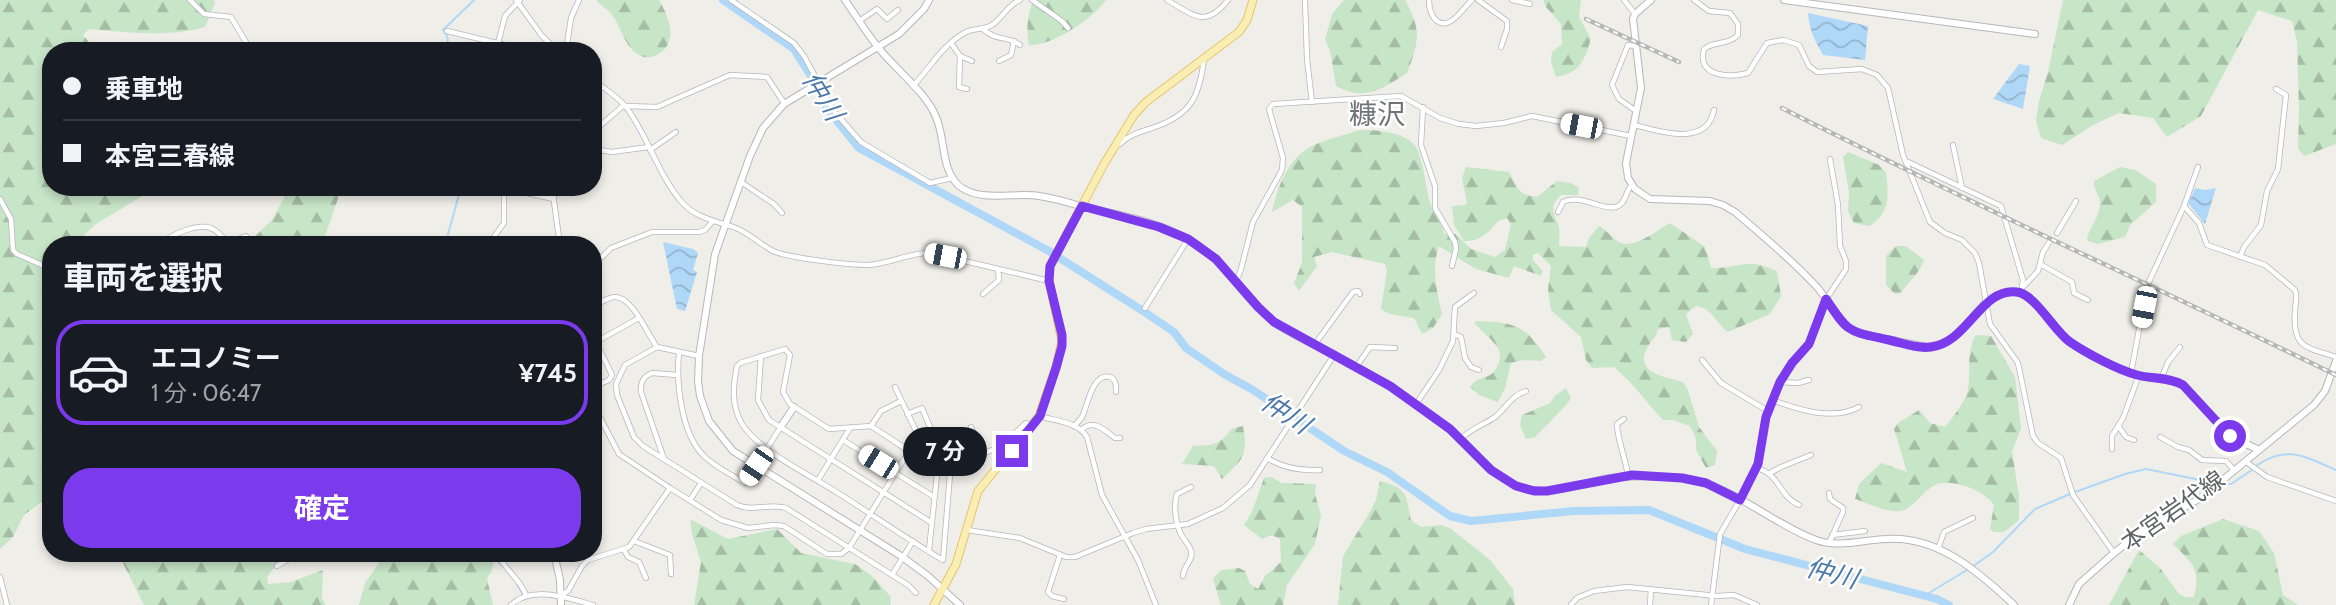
<!DOCTYPE html>
<html lang="ja">
<head>
<meta charset="utf-8">
<style>
  :root { --surface:#171b24; --page:#242831; --text:#f1f3f6; --muted:#9ea1a6; --line:#363941; --accent:#7c3aed }
  body { margin:0; font-family:Cabin,"Noto Sans JP",sans-serif; background:var(--page); color:var(--text); height:100vh; display:flex; flex-direction:column; font-size:26px; white-space:nowrap }
  * { box-sizing:border-box; margin:0 }
  p { font-size:23px; color:var(--muted) }
  .icon { flex:none; width:38px; height:38px; fill:none; stroke:currentColor; stroke-width:2; stroke-linecap:round; stroke-linejoin:round }
  .map { position:relative; flex:1; overflow:hidden }
  .drawer { position:absolute; left:42px; top:236px; width:560px; height:326px; display:flex; flex-direction:column; background:var(--surface); border-radius:28px; box-shadow:0 4px 10px #0003 }
  .drawer>* { flex:none }
  .top-card { position:absolute; left:42px; top:42px; width:560px; height:154px; border-radius:28px; box-shadow:0 4px 10px #0003; display:grid; align-content:center; height:154px; padding:0 21px; background:var(--surface) }
  .end { position:absolute; width:32px; height:32px; margin:-16px; border:9px solid #7c3aed; background:#fff; box-shadow:0 0 0 4px #fff }
  .from { border-radius:50% }
  .bubble { position:absolute; height:49px; border-radius:24px; background:var(--surface); box-shadow:0 4px 10px #0003; font-size:23px; font-weight:700; line-height:49px; text-align:center }
  .car { position:absolute; width:21px; height:42px; margin:-21px -10px; border-radius:9px; box-shadow:0 0 5px 2px #0007; background:linear-gradient(#fff 24%,#345 0 40%,#fff 0 76%,#345 0 86%,#fff 0) }
  .top-card b { display:flex; align-items:center; gap:24px; height:66px; font-size:26px }
  .top-card b+b { border-top:2px solid var(--line) }
  .top-card i { width:18px; height:18px; background:var(--text) }
  ul { padding:0; list-style:none }
  li { display:flex; align-items:center; gap:21px; height:105px; margin:0 14px 10px; padding:0 7px; border:4px solid transparent; border-radius:28px }
  li div { flex:1 }
  li b { display:block; font-size:26px }
  li em { font-style:normal; font-weight:700 }
  li.current { border-color:var(--accent) }
  li>.icon { width:63px; height:63px; stroke-width:1.5 }
  h2 { padding:0 21px; font-size:32px; line-height:84px }
  .primary-button { display:flex; gap:14px; margin-top:auto; padding:14px 21px }
  .primary-button a { flex:1; height:80px; border-radius:28px; background:var(--accent); color:#fff; font-size:28px; font-weight:700; line-height:80px; text-align:center }
  .map>svg:first-child { display:block }
  .forest { fill:url(#forest-firs) }
  .water { fill:url(#water-waves) }
  .lines { fill:none; stroke-linecap:round; stroke-linejoin:round }
  .stream { stroke:#afd8f8; stroke-width:2 }
  .river { stroke:#afd8f8; stroke-width:8 }
  .minor-casing { stroke:#b5b7bb; stroke-width:6 }
  .tertiary-casing { stroke:#b5b7bb; stroke-width:8 }
  .secondary-casing { stroke:#b4b6bb; stroke-width:8 }
  .primary-casing { stroke:#e7c46a; stroke-width:9 }
  .minor { stroke:#fff; stroke-width:4.5 }
  .tertiary { stroke:#fff; stroke-width:6 }
  .secondary { stroke:#fff; stroke-width:6 }
  .primary { stroke:#f9eeb4; stroke-width:7 }
  .rail-casing { stroke:#b5b6b6; stroke-width:4.5 }
  .rail { stroke:#fff; stroke-width:2; stroke-dasharray:5; stroke-linecap:butt }
  .route { stroke:#7c3aed; stroke-width:9 }
  .labels { text-anchor:middle; stroke-width:5; stroke-linejoin:round; paint-order:stroke }
  .street-label { font-size:24px; fill:#5f6266; stroke:#fff }
  .water-label { font-size:26px; font-style:italic; fill:#4c79aa; stroke:#fff }
  .quarter-label { font-size:28px; fill:#707478; stroke:#fff }
</style>
</head>
<body>
<div class="map">
<svg width="2336" height="605" viewBox="0 0 2336 605">
  <defs>
    <pattern id="forest-firs" width="22" height="20" patternUnits="userSpaceOnUse" patternTransform="scale(1.75)"><rect width="22" height="20" fill="#c7e5c7"/><path d="M5 1l3.5 6h-7zM16 11l3.5 6h-7z" fill="#a5bda5"/></pattern>
    <pattern id="water-waves" width="16" height="10" patternUnits="userSpaceOnUse" patternTransform="scale(1.75)"><rect width="16" height="10" fill="#afd8f8"/><path d="M0 5q4-4 8 0t8 0" fill="none" stroke="#92b3cd"/></pattern>
  </defs>
  <rect width="100%" height="100%" fill="#f0eee8"/>
  <g class="forest">
    <path d="M0 0H214L215 3 205 27C168 38 127 32 89 29L83 35 89 42 114 47 175 51H51V187H157L96 224 86 233 78 245H51V495L24 515 13 537 0 549Z"/>
    <path d="M596 0H659C670 18 680 46 654 56 649 58 644 58 639 55 624 46 622 28 612 15 608 9 600 5 596 0Z"/>
    <path d="M1034 0H1106C1092 19 1053 46 1029 45 1026 30 1027 13 1034 0Z"/>
    <path d="M1344 0H1405C1422 30 1419 42 1407 73 1382 89 1365 102 1336 86L1330 50 1325 40 1332 14Z"/>
    <path d="M1543 0H1581L1579 17 1591 39C1584 61 1580 73 1556 77L1551 62 1552 52 1562 44 1561 24 1546 7Z"/>
    <polygon points="2063,0 2336,0 2336,144 2304,156 2298,149 2299,108 2297,41 2292,21 2258,10 2201,116 2167,137 2153,118 2119,113 2093,125 2062,145 2041,138 2036,121 2039,101 2048,72"/>
    <path d="M1360 130C1378 130 1411 132 1418 151 1424 166 1425 184 1429 199 1432 212 1442 220 1444 234H1456L1471 249 1495 257 1505 250 1511 224 1507 218 1498 221C1490 232 1479 242 1464 241L1454 225 1452 206 1465 205 1467 203 1462 178 1466 167 1509 172C1517 187 1518 195 1537 197L1557 181 1571 183 1579 188 1578 195H1561C1547 208 1555 213 1559 228 1560 233 1559 240 1559 246L1586 247 1589 238 1599 226C1606 230 1611 236 1617 241 1633 252 1656 230 1670 223L1705 247 1711 268C1742 268 1745 257 1777 271L1781 296 1770 314 1728 332C1715 323 1714 309 1696 306L1686 314 1693 334 1686 342 1672 340 1669 327 1658 329C1657 337 1651 340 1647 348 1634 373 1665 377 1683 382L1688 390 1699 427 1717 451 1715 465 1706 468 1696 450V438L1690 426 1673 420H1663C1646 402 1633 383 1614 367L1592 368 1586 360 1581 337 1551 310 1548 289 1551 266 1538 253 1533 255V260L1543 271 1541 276 1514 266 1509 278 1476 269 1439 246C1431 269 1437 291 1442 314L1433 328 1422 334 1414 318 1389 314 1381 309 1387 271 1385 264 1332 252 1314 257 1317 266 1299 291 1294 283 1302 263V207L1293 200 1272 212C1277 188 1288 158 1312 146 1326 139 1345 135 1360 130Z"/>
    <path d="M1848 152 1879 165 1886 173C1889 195 1890 214 1869 226L1854 223 1848 211 1849 192 1843 157Z"/>
    <path d="M2120 167 2135 170 2156 184V202L2130 225 2125 237 2098 244 2088 241 2087 237C2091 227 2100 215 2100 203 2100 194 2093 190 2094 181Z"/>
    <polygon points="290,187 342,187 322,245 246,245 272,220"/>
    <path d="M1896 246H1906L1924 260C1919 275 1909 280 1901 293L1895 294 1886 285V256Z"/>
    <path d="M1476 321C1514 322 1525 325 1546 357L1541 361 1524 360 1511 363 1505 388 1498 402 1479 395 1470 387C1476 379 1480 379 1488 376 1498 372 1503 357 1498 348 1494 341 1480 330 1475 323Z"/>
    <path d="M1976 335 1991 336 2015 377 2021 428 2012 452 2019 496V520L2004 532H1994L1990 529 1994 505C1986 491 1951 477 1935 485 1923 491 1916 505 1904 510 1891 515 1868 503 1855 499L1859 484 1881 463 1907 472 1894 429 1898 423 1919 410 1930 423 1945 427C1954 415 1965 403 1968 389 1971 371 1966 351 1976 335Z"/>
    <polygon points="1566,388 1571,398 1567,404 1535,437 1526,439 1520,425 1522,415 1550,403 1556,395"/>
    <path d="M1243 426C1248 456 1244 458 1222 479L1214 466 1182 464 1193 446C1212 445 1220 446 1231 429Z"/>
    <polygon points="1272,477 1282,483 1316,484 1315,494 1321,515 1315,544 1287,585 1283,605 1221,605 1213,579 1221,570 1239,568 1245,571 1250,584 1258,589 1265,576 1281,562 1280,539 1272,535 1262,539 1244,525 1252,512 1264,478"/>
    <path d="M1380 481C1408 488 1406 495 1411 520L1421 527 1441 525 1450 528 1490 560 1513 589 1515 605H1338L1343 556 1368 515 1376 500Z"/>
    <polygon points="690,519 728,539 777,529 801,553 855,564 871,575 891,597 890,605 694,605 701,562 692,534"/>
    <path d="M2223 519 2259 531 2274 553 2283 595 2298 605H2109L2139 550 2160 568 2179 594 2185 597H2194C2201 568 2193 564 2173 544L2181 536Z"/>
    <polygon points="118,553 286,553 267,577 268,584 291,582 323,570 322,598 326,605 144,605"/>
    <polygon points="386,553 495,553 492,570 487,579 493,605 359,605 365,583"/>
  </g>
  <g class="water">
    <path d="M1808 13 1868 26 1865 60 1823 55C1815 41 1809 30 1808 13Z"/>
    <polygon points="2019,64 2030,66 2023,109 1993,99"/>
    <polygon points="2195,188 2205,190 2216,188 2205,224 2188,203"/>
    <polygon points="663,242 693,249 698,253 693,270 697,272 685,311 677,309"/>
  </g>
  <g class="lines">
    <g class="stream">
      <path d="M442 51C449 43 450 38 443 30L474 0"/>
      <polyline points="445,245 461,187"/>
      <path d="M2256 466C2286 444 2306 457 2336 470"/>
      <polyline points="2220,484 2231,484 2252,470"/>
      <polyline points="2075,492 2125,474 2146,469 2215,483"/>
      <polyline points="495,554 496,560 503,566"/>
      <polyline points="1972,567 1993,552 2035,509 2070,494"/>
      <polyline points="517,584 523,595"/>
      <polyline points="1924,596 1967,570"/>
    </g>
    <polyline class="river" points="723,0 794,49 811,76 828,110 859,148 1047,250 1143,311 1174,332 1186,348 1224,374 1253,390 1344,451 1387,472 1450,516 1471,521 1574,511 1649,510 1745,549 1937,599 1949,605"/>
    <g class="minor-casing">
      <g id="minor">
        <polyline points="190,0 204,14 231,17 247,44"/>
        <polyline points="516,0 542,36 558,51"/>
        <polyline points="731,0 794,43 804,56 834,111 861,142 930,183 952,178"/>
        <polyline points="1032,0 1062,21 1068,28"/>
        <path d="M1167 0C1193 15 1206 29 1228 0"/>
        <polyline points="1305,0 1307,59 1312,102"/>
        <path d="M1429 0C1429 7 1431 16 1437 21 1450 31 1463 8 1472 0"/>
        <polyline points="1478,0 1507,21 1507,29 1501,47"/>
        <polyline points="1512,0 1530,4"/>
        <polyline points="1624,0 1635,14"/>
        <path d="M1694 0 1709 11 1730 13 1738 24V35C1727 46 1715 40 1704 49 1696 77 1730 78 1748 73L1767 43 1783 40 1799 45 1809 66 1817 72 1862 69 1877 75 1888 88 1903 155 1930 222 1945 233 1962 240 1975 253 1979 263 1990 324 2018 363 2033 436 2038 443 2061 458 2073 495 2114 553"/>
        <polyline points="859,21 877,9 887,19 898,10"/>
        <path d="M983 29C997 42 1007 35 1020 45"/>
        <polyline points="447,31 530,51"/>
        <polyline points="951,43 960,56 959,87 967,89"/>
        <polyline points="1636,46 1628,45 1612,85 1619,99 1636,111"/>
        <polyline points="496,51 505,16 520,0"/>
        <polyline points="566,51 571,18 579,0"/>
        <polyline points="960,56 972,61"/>
        <polyline points="999,61 1011,55 1014,41"/>
        <path d="M593 80C604 88 618 97 626 107 648 136 657 172 680 200 694 218 716 221 736 228 750 234 760 244 773 251 788 258 850 265 868 265 890 264 910 252 931 253L1049 281"/>
        <path d="M913 86C930 68 942 45 966 32 974 28 984 30 992 25 1002 18 1008 5 1020 0"/>
        <polyline points="625,106 657,107 730,75 767,77 784,103"/>
        <polyline points="1423,107 1421,145 1435,186 1435,208 1455,242 1456,249 1452,266"/>
        <path d="M1635 125C1658 131 1707 148 1714 110"/>
        <polyline points="594,131 624,105"/>
        <path d="M1120 144C1130 134 1141 132 1155 127 1192 114 1199 96 1204 60"/>
        <polyline points="1953,145 1962,188"/>
        <polyline points="593,149 612,152 649,147"/>
        <polyline points="650,150 676,132"/>
        <polyline points="1908,162 2001,206 2023,280 2021,293"/>
        <polyline points="741,182 774,204 782,213"/>
        <polyline points="552,187 560,245"/>
        <polyline points="504,188 554,199"/>
        <polyline points="0,199 11,219 13,250 17,254 51,269"/>
        <polyline points="2184,206 2198,167"/>
        <path d="M1558 212 1563 202C1582 192 1608 216 1621 204 1627 198 1626 190 1632 185"/>
        <polyline points="2057,233 2076,201"/>
        <path d="M161 245C170 234 200 222 213 229 219 232 221 237 226 240L238 239 246 236"/>
        <polyline points="488,245 504,223 504,188"/>
        <polyline points="2240,257 2244,247 2261,225 2267,191 2278,169 2286,95 2276,89"/>
        <polyline points="593,262 600,259 611,248 652,232 699,232 705,230 712,222"/>
        <polyline points="2040,264 2072,282 2074,293 2088,300"/>
        <polyline points="1234,279 1238,277 1241,269 1253,222 1282,170 1283,158 1269,109 1273,104 1401,96 1440,118 1459,124 1476,126 1504,123 1532,116 1631,136"/>
        <polyline points="2024,286 2038,271 2043,252 2050,241"/>
        <polyline points="983,294 999,280 998,269"/>
        <path d="M593 306C600 303 607 298 614 297 632 295 647 334 657 347L699 356"/>
        <polyline points="1145,308 1188,239"/>
        <polyline points="1454,334 1461,337 1465,358 1471,367 1479,370"/>
        <polyline points="594,343 639,318"/>
        <polyline points="1315,344 1353,292 1358,291 1360,294"/>
        <path d="M657 347 625 365 616 384 617 395 634 437 643 446 737 505C753 512 770 503 786 508L908 585 916 593"/>
        <path d="M679 353C676 382 681 434 704 456 715 467 732 475 745 483L780 428"/>
        <polyline points="761,356 758,400 769,420 932,523"/>
        <polyline points="1702,360 1721,383 1768,411"/>
        <polyline points="1356,367 1370,347 1395,348"/>
        <path d="M2131 373 2147 286 2184 206 2199 223 2207 245 2265 265 2295 290C2298 297 2295 304 2295 311 2292 348 2306 347 2336 357"/>
        <polyline points="2161,379 2168,362 2180,347"/>
        <polyline points="1780,382 1798,383 1809,380"/>
        <polyline points="593,387 609,380 612,375 596,342"/>
        <polyline points="895,387 937,475 929,550"/>
        <path d="M1772 400C1799 410 1833 421 1859 407"/>
        <path d="M593 404 619 454 670 488 721 520 748 528 774 525 784 526 827 554H841L849 548 909 451 871 426 829 429 790 404 783 392 790 355 785 349 740 363 737 366C733 386 731 405 742 424 759 451 810 475 838 493 873 515 908 540 943 560L950 474 922 408 907 414"/>
        <polyline points="1416,404 1439,370 1453,341 1455,307 1474,293"/>
        <path d="M1039 416C1056 421 1078 422 1087 437L1102 495 1138 560 1156 605"/>
        <path d="M1624 419 1617 424C1617 439 1626 459 1628 476"/>
        <polyline points="871,426 881,411 901,401"/>
        <path d="M1074 426C1077 423 1080 420 1082 417 1087 408 1092 372 1110 377 1116 379 1116 385 1116 392"/>
        <polyline points="971,427 982,454 1000,447 1026,423 1032,426"/>
        <polyline points="2119,427 2126,437 2134,440"/>
        <path d="M1082 429C1095 419 1104 430 1115 438H1120"/>
        <polyline points="2160,437 2178,447 2189,450 2202,460 2226,461 2233,469"/>
        <path d="M1461 439C1471 428 1484 425 1495 417 1506 408 1511 396 1526 391"/>
        <polyline points="843,440 934,497"/>
        <polyline points="2112,449 2112,436 2123,418 2139,375"/>
        <polyline points="909,451 929,460"/>
        <path d="M1267 458C1283 468 1301 471 1320 470"/>
        <path d="M664 459 641 392C640 383 644 376 652 373L677 375"/>
        <polyline points="2245,461 2267,477 2336,501"/>
        <path d="M1756 468C1780 473 1779 497 1799 505"/>
        <polyline points="1770,473 1781,467 1811,455"/>
        <polyline points="818,480 850,428"/>
        <polyline points="690,500 701,483"/>
        <polyline points="967,530 1020,538 1066,557 1075,557 1133,533 1146,529 1188,524 1223,508 1250,485 1334,355"/>
        <polyline points="1832,535 1865,531"/>
        <polyline points="634,541 670,555 671,574"/>
        <polyline points="1829,543 1843,512 1843,508 1830,499 1829,493"/>
        <polyline points="1938,549 1944,532 1973,518"/>
        <polyline points="624,550 628,557 639,562 646,578"/>
        <path d="M497 553C503 568 519 577 526 595"/>
        <polyline points="1060,555 1048,592 1052,596 1064,599"/>
        <polyline points="277,566 299,553"/>
        <polyline points="892,575 913,541"/>
        <path d="M1183 576C1183 566 1194 560 1191 551 1190 546 1185 541 1182 536 1176 526 1173 505 1177 494L1191 487"/>
        <polyline points="0,577 7,605"/>
        <polyline points="561,595 568,591 582,566 588,560 629,547 670,488"/>
        <path d="M511 605C532 585 568 598 593 605"/>
        <polyline points="1571,605 1577,598 1594,591 1627,587 1717,596 1734,595 1757,605"/>
        <polyline points="1650,605 1651,590"/>
        <polyline points="1711,605 1720,534 1740,500 1758,464 1766,417 1772,400 1792,363 1809,344 1823,304 1846,269 1846,261 1840,246 1838,205 1830,159"/>
      </g>
    </g>
    <g class="tertiary-casing">
      <g id="tertiary">
        <path d="M845 0C857 17 868 36 882 52 898 71 927 94 936 117 946 139 940 173 962 188 984 202 1015 192 1039 196 1053 198 1067 202 1080 206 1114 214 1151 220 1182 236 1223 255 1240 296 1274 322 1293 336 1316 345 1337 356 1375 376 1410 399 1444 425 1472 446 1491 480 1527 489 1554 496 1584 482 1610 478 1634 475 1658 476 1681 478 1730 483 1770 523 1816 540 1838 548 1862 540 1886 539 1937 535 1979 572 2014 605"/>
        <polyline points="929,0 924,9 899,34 784,104 763,128 750,156 715,254 699,356 698,381 700,396 709,421 733,451 901,556 928,576 960,605"/>
        <path d="M1651 0 1635 14 1633 19 1641 88 1626 163 1628 178 1635 189 1650 199 1710 201 1723 205 1735 212C1762 235 1791 259 1815 285 1832 302 1837 327 1862 334L1926 347C1968 344 1972 302 2003 293 2033 284 2049 326 2069 341 2084 352 2118 369 2136 375 2152 380 2168 377 2183 385L2229 436 2257 449"/>
        <polyline points="1784,0 2035,34"/>
        <polyline points="780,428 794,407"/>
        <polyline points="554,553 560,580 561,605"/>
      </g>
    </g>
    <g class="secondary-casing">
      <polyline id="secondary" points="2069,605 2079,584 2114,553 2140,533 2202,497 2314,405 2325,391 2336,361"/>
    </g>
    <g class="primary-casing">
      <polyline id="primary" points="934,605 956,564 978,491 1039,416 1056,367 1062,341 1049,281 1050,266 1104,164 1134,115 1146,102 1239,32 1247,20 1253,0"/>
    </g>
    <use href="#minor" class="minor"/>
    <use href="#tertiary" class="tertiary"/>
    <use href="#secondary" class="secondary"/>
    <use href="#primary" class="primary"/>
    <g class="rail-casing">
      <g id="rail">
        <polyline points="1586,19 1679,62"/>
        <path d="M1782 108C1965 201 2152 285 2336 375"/>
      </g>
    </g>
    <use href="#rail" class="rail"/>
  </g>
  <g class="lines">
    <path class="route" d="M1012 451 1040 416 1056 368 1062 346V335L1049 281 1050 266 1082 206 1159 227 1188 239 1216 259 1258 307 1274 322 1390 386 1450 429 1491 470 1516 486 1534 491H1547L1632 475 1682 478 1706 483 1740 500 1758 464 1766 417 1780 382 1792 363 1809 344 1826 299C1849 334 1848 331 1889 340 1902 343 1917 349 1931 347 1968 343 1981 287 2017 292 2035 294 2054 331 2070 342 2086 353 2118 370 2137 375 2152 379 2169 377 2183 385L2230 436"/>
  </g>
  <g class="labels">
    <g class="street-label">
      <text transform="translate(2173 511) rotate(-35)" y="8">本宮岩代線</text>
    </g>
    <g class="water-label">
      <text transform="translate(823 96) rotate(58)" y="9">仲川</text>
      <text transform="translate(1286 413) rotate(33)" y="9">仲川</text>
      <text transform="translate(1832 573) rotate(15)" y="9">仲川</text>
    </g>
    <g class="quarter-label">
      <text x="1377" y="124">糠沢</text>
    </g>
  </g>
</svg>
<i class="end from" style="left:2230px;top:436px"></i>
<i class="end" style="left:1012px;top:451px"></i>
<div class="bubble" style="left:903px;top:427px;width:84px">7 分</div>
<i class="car" style="left:1581px;top:126px;rotate:281deg"></i>
<i class="car" style="left:945px;top:256px;rotate:281deg"></i>
<i class="car" style="left:2144px;top:307px;rotate:191deg"></i>
<i class="car" style="left:878px;top:462px;rotate:302deg"></i>
<i class="car" style="left:756px;top:466px;rotate:214deg"></i>
<div class="top-card">
<b><i class="from"></i>乗車地</b>
<b><i></i>本宮三春線</b>
</div>
<section class="drawer">
<h2>車両を選択</h2>
<ul>
<li class="current"><svg class="icon" aria-label="car" viewBox="0 0 24 24"><path d="M5 17H2v-5l4-1 3-4h7l3 4 3 1v5h-3M9 17h6M6 11h13"/><circle cx="7" cy="17" r="2"/><circle cx="17" cy="17" r="2"/></svg><div><b>エコノミー</b><p>1 分 · 06:47</p></div><em>¥745</em></li>
</ul>
<div class="primary-button"><a>確定</a></div>
</section>
</div>
</body>
</html>
